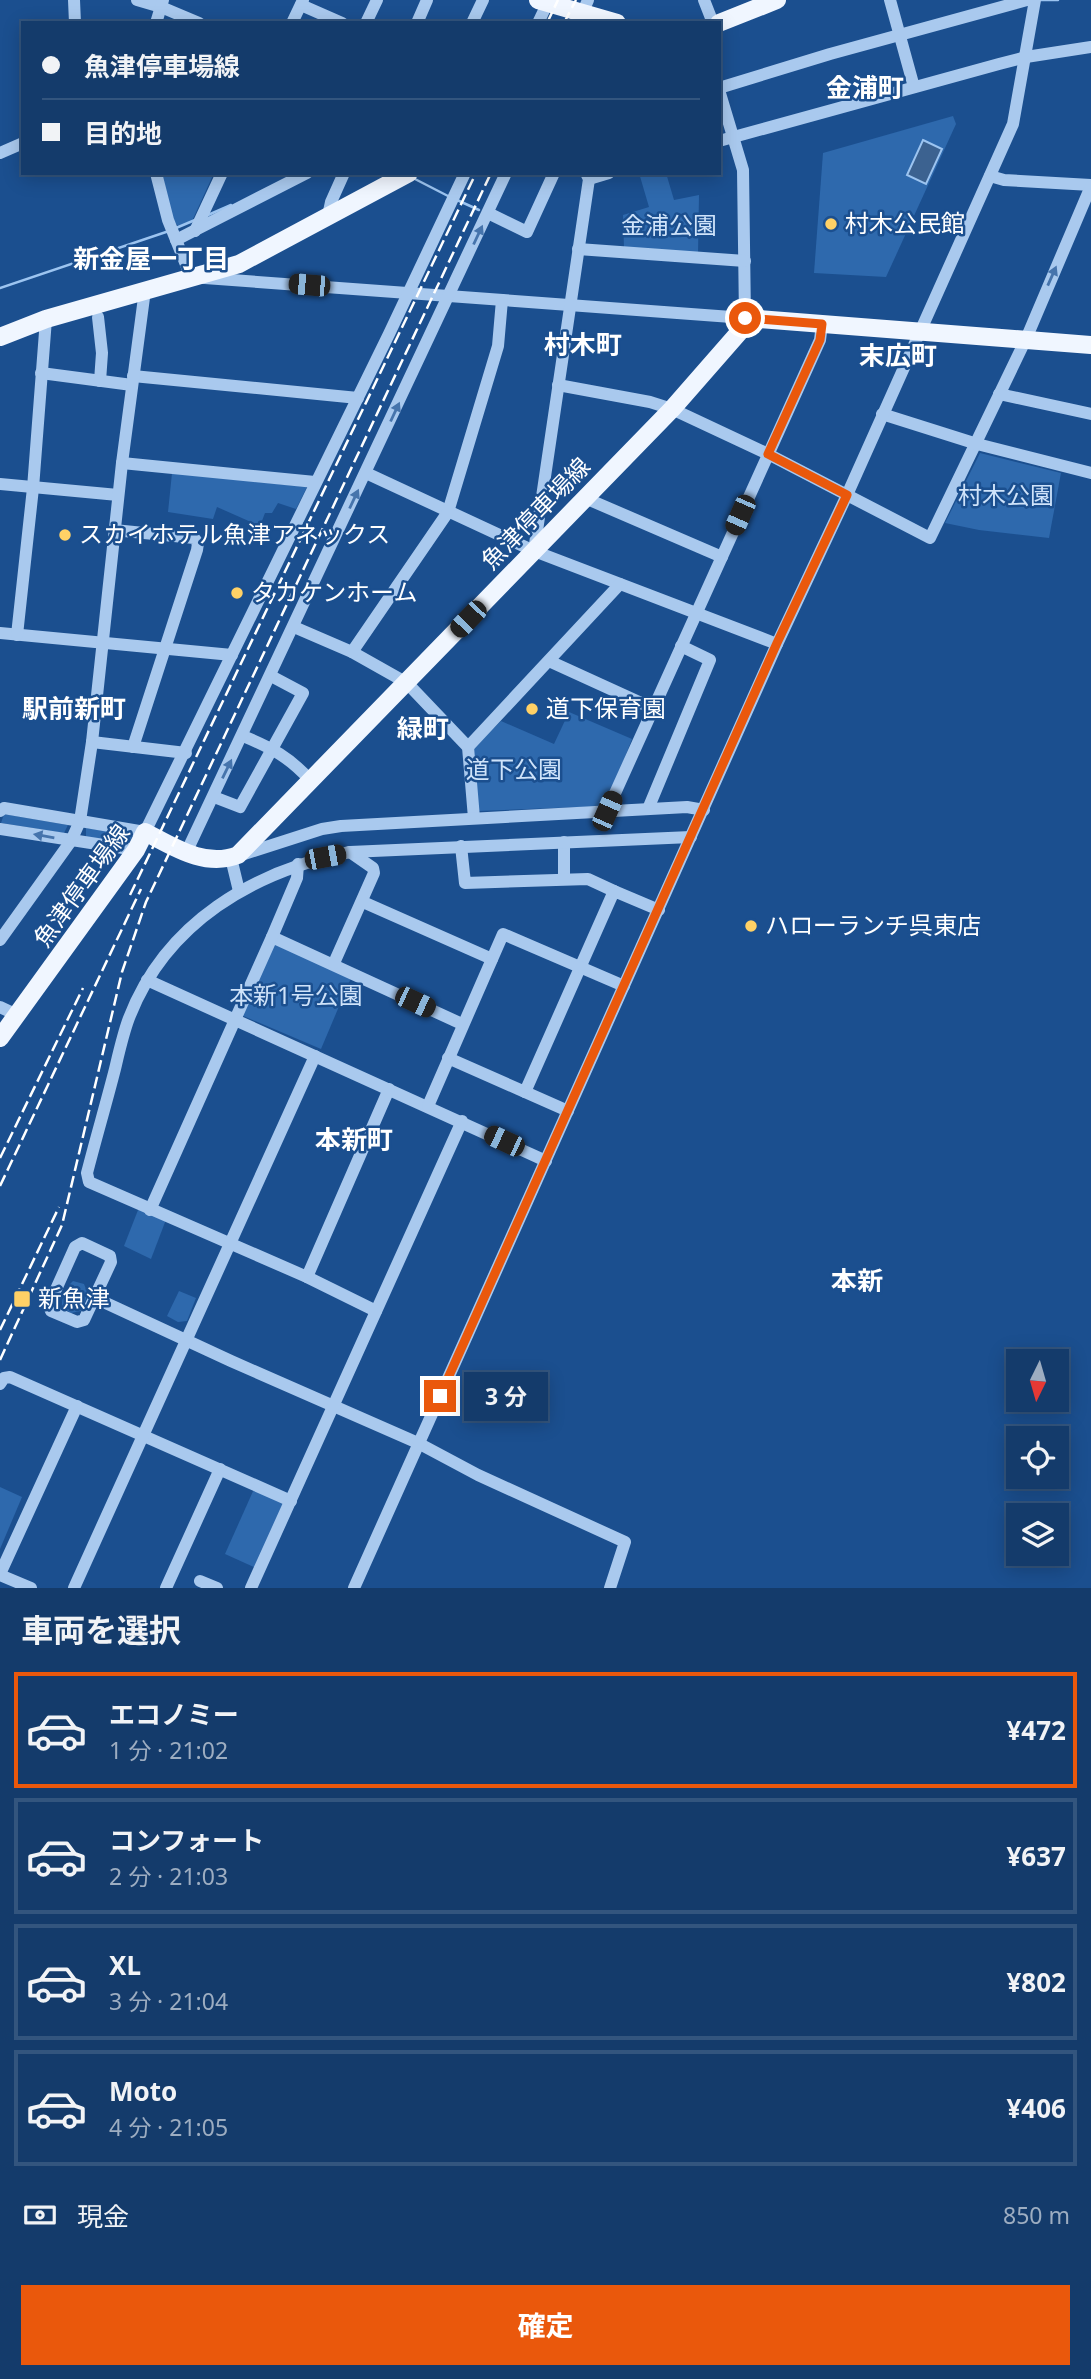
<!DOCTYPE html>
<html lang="ja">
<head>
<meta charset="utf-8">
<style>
  :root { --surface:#143b6b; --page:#214673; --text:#f1f3f6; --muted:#9dadc1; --line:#33557e; --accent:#ea580c }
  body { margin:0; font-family:"Noto Sans","Noto Sans JP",sans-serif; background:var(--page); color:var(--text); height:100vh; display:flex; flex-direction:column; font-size:26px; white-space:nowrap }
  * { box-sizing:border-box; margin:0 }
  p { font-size:23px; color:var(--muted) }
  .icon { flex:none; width:38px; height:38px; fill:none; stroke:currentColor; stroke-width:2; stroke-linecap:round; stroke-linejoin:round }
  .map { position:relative; height:1588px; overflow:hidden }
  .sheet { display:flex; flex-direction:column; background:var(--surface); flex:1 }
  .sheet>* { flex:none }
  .guide { position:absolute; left:21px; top:21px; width:700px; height:154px; border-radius:0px; box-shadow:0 4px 18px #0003,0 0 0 2px var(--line); display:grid; align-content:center; height:154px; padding:0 21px; background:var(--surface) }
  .needle { width:46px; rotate:185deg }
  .fabs { position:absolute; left:1006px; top:1349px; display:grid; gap:14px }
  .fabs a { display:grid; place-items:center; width:63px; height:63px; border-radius:0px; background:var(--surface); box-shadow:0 4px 18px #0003,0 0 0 2px var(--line); font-size:35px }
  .end { position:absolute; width:32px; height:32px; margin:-16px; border:9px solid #ea580c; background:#fff; box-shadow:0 0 0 4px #fff }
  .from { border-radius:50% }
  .bubble { position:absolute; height:49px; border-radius:0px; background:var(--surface); box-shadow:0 4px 18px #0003,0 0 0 2px var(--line); font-size:23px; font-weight:700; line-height:49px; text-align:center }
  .car { position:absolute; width:21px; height:42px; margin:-21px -10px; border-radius:9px; box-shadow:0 0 5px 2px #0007; background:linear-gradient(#222 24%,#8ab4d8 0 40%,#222 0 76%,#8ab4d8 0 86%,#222 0) }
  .guide b { display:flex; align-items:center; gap:24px; height:66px; font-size:26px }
  .guide b+b { border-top:2px solid var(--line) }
  .guide i { width:18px; height:18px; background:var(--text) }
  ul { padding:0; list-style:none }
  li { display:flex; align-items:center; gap:21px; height:116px; margin:0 14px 10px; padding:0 7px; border:4px solid var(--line); border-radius:0px }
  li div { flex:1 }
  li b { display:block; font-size:26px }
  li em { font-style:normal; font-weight:700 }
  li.active { border-color:var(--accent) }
  li>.icon { width:63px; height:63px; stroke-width:1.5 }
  h2 { padding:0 21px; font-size:32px; line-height:84px }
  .pay { display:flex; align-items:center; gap:18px; height:77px; padding:0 21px; font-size:26px }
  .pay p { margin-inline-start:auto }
  .action { display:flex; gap:14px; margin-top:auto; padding:14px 21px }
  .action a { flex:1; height:80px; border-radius:0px; background:var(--accent); color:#fff; font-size:28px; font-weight:700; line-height:80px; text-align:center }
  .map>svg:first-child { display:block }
  .green { fill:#2e69ad }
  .water { fill:#3c6290; stroke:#9cc4f0; stroke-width:2 }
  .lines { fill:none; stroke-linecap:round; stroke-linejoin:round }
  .stream { stroke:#9cc4f0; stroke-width:2.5 }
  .minor { stroke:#a9c9ee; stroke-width:12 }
  .major { stroke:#f0f6ff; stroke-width:18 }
  .rail { stroke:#fff; stroke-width:2.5; stroke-dasharray:12 5; stroke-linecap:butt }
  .oneway { fill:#4674ac }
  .route { stroke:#ea580c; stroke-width:9 }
  .poi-dot { fill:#ffd166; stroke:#1b4f8f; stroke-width:2.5 }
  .labels { text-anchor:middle; stroke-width:5; stroke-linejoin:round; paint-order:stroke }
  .poi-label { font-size:24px; fill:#fff; stroke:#1b4f8f; text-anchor:start }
  .park-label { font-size:24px; fill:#cfe3fa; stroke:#1b4f8f }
  .street-label { font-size:24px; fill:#fff; stroke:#1b4f8f }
  .neighbourhood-label { font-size:26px; font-weight:bold; fill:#fff; stroke:#1b4f8f }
</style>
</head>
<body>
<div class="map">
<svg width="1091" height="1588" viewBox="0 0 1091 1588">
  <rect width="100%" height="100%" fill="#1b4f8f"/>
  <g class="green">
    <polygon points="953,116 956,124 886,277 814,273 823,153"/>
    <polygon points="162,173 214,173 192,221 178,226 172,219"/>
    <polygon points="639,173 666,173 674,200 699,195 698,254 624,248 623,215 649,207"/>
    <polygon points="980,453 1061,473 1049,538 979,530 945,523"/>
    <polygon points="172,473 307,487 296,509 278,503 272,513 265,513 260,526 217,507 213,519 168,512"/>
    <polygon points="569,712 632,739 606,806 478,811 473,748 501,721 554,744"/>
    <polygon points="4,814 68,825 64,833 1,823"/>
    <polygon points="86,828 133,835 129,843 86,837"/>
    <polygon points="274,944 351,978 321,1049 241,1015"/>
    <polygon points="140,1205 167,1217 151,1259 124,1246"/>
    <path d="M73 1281 84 1284 88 1294 81 1311 71 1313 62 1307C61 1298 66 1287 73 1281Z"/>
    <polygon points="179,1291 196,1298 187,1321 178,1322 167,1316"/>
    <polygon points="0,1487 22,1497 0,1549"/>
    <polygon points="254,1489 282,1502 284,1507 256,1568 225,1554"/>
  </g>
  <polygon class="water" points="923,140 942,149 926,184 907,175"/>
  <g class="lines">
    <g class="stream">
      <polyline points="1041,0 1058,0"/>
      <polyline points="413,178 448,196"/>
      <polyline points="457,200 479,210"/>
      <polyline points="208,215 231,205"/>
      <polyline points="176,228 195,220"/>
      <polyline points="0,288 169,231"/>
    </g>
    <g class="minor">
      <polyline points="74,0 75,23"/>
      <polyline points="137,0 161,7 199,23"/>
      <polyline points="704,0 713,23"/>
      <polyline points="890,0 914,87"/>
      <polyline points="301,5 342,23"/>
      <polyline points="156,23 163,0"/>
      <polyline points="292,23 303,0"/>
      <polyline points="366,23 377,0"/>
      <polyline points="417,23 427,0"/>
      <polyline points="472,23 483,0"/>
      <polyline points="538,23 549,0"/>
      <polyline points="578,23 588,0"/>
      <polyline points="719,88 830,54 1027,0"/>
      <polyline points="719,141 999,64 1026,57 1091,47"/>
      <polyline points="0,153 23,143"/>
      <polyline points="156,173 168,220 191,277 745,318 743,170 719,90"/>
      <polyline points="990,176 1004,180 1091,185"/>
      <polyline points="589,179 609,173"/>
      <polyline points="488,213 527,232 554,173"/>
      <polyline points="328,216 331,202 344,173"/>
      <polyline points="195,231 222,173"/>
      <polyline points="176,240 307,173"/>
      <polyline points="578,249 745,261"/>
      <polyline points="98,317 102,353 100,381"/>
      <polyline points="41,373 132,385"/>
      <polyline points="133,376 358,398"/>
      <polyline points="558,385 650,402 672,409 768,454 930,538 1026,339 1091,186"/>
      <polyline points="999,394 1091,414"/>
      <polyline points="882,414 977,444 1091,473"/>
      <polyline points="122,463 315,482"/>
      <polyline points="366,473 534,551 777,644"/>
      <polyline points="0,484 118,495"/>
      <polyline points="585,498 722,557"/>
      <polyline points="114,530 194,538 198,543 197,550 133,747"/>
      <polyline points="534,551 589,179 586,173"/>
      <polyline points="294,627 352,652 407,683 468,747 474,818"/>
      <polyline points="0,633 232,655"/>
      <polyline points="17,635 33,488 46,319"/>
      <polyline points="352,652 448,512 498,346 502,300"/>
      <polyline points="549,661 652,708"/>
      <path d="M243 736C272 748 289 757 310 780"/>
      <polyline points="92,742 186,753"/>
      <polyline points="468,747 620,584"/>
      <polyline points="214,797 240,807 303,693 271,676"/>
      <polyline points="648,809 710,660 681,646"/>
      <polyline points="0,811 4,808 145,832 389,334 465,173"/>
      <polyline points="607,811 820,340 822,324"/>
      <polyline points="0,829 136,850"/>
      <polyline points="564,842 564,879"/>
      <polyline points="461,846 465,883 588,879 614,891"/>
      <polyline points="186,853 506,173"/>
      <polyline points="241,855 322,829 341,826 687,807 704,810"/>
      <polyline points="231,858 239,891"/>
      <polyline points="363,902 492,959"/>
      <polyline points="272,937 462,1024"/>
      <polyline points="0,940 71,841 80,821 92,742 122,463 145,290"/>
      <polyline points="334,963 374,873 373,868 350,852"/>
      <polyline points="147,980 546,1161"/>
      <polyline points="0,1007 17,1015"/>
      <polyline points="448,1058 525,1092 614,891 659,910"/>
      <polyline points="525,1092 568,1111"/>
      <polyline points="428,1106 503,934 624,986"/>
      <polyline points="150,1210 272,937 297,878 298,864"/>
      <polygon points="82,1243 110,1256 111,1262 84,1320 77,1322 51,1311 49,1305 75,1247"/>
      <polyline points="307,1277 389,1089"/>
      <polyline points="95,1298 231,1361 418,1443 478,1475 625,1542 610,1588"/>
      <path d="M376 1311 307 1277 89 1182 87 1173C96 1138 106 1104 115 1069 119 1052 123 1034 129 1018 166 922 254 871 350 852L691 837"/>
      <polyline points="0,1384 4,1378 10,1377 291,1501"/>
      <polyline points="0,1574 77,1406"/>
      <polyline points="0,1575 31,1588"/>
      <polyline points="200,1581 217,1588"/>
      <polyline points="74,1588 315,1056"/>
      <polyline points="166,1588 220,1469"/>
      <polyline points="251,1588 462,1121"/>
      <polyline points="354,1588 777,644 847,495 1013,124 1035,0"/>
    </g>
    <g class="major">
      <polyline points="538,0 617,23"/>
      <polyline points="719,23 777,0"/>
      <polyline points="0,337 46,319 239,264 409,173"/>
      <path d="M0 1038 136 850 145 832C174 847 205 868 238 855L672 409 742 329 745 318 1091 345"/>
    </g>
    <g class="rail">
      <polyline points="547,23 558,0"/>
      <polyline points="564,23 576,0"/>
      <polyline points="130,895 476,173"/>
      <polyline points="0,1158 83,988"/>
      <polyline points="0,1186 141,889"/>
      <polyline points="0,1330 59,1207"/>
      <polyline points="0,1360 62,1225 122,972 146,902 491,173"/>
    </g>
  </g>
  <defs><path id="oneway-solid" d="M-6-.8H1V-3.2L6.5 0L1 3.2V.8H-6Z" transform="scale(1.75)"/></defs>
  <g class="oneway">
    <use href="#oneway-solid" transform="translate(478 235) rotate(-65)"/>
    <use href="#oneway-solid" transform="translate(1052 276) rotate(-66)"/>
    <use href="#oneway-solid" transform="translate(395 412) rotate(-65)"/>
    <use href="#oneway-solid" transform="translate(354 499) rotate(-65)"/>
    <use href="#oneway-solid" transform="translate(227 769) rotate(-64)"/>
    <use href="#oneway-solid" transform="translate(44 836) rotate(-170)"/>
  </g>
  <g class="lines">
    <polyline class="route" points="440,1396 777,643 847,495 768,454 820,340 822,324 745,318"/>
  </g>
  <g class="poi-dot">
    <circle cx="831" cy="224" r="7"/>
    <circle cx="65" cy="535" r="7"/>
    <circle cx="237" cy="593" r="7"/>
    <circle cx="532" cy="709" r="7"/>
    <circle cx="751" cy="926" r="7"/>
    <rect x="13" y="1290" width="18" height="18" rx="3.5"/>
  </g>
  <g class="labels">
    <g class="poi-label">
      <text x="845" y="232">村木公民館</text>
      <text x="79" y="543">スカイホテル魚津アネックス</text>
      <text x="251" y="601">タカケンホーム</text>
      <text x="546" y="717">道下保育園</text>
      <text x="765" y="934">ハローランチ呉東店</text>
      <text x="38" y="1307">新魚津</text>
    </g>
    <g class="park-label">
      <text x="669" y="234">金浦公園</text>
      <text x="1006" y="504">村木公園</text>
      <text x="514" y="778">道下公園</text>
      <text x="296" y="1004">本新1号公園</text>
    </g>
    <g class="street-label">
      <text transform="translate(536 514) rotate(-46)" y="8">魚津停車場線</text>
      <text transform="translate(82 886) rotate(-54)" y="8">魚津停車場線</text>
    </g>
    <g class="neighbourhood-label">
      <text x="865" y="97">金浦町</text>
      <text x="151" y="268">新金屋一丁目</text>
      <text x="583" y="354">村木町</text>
      <text x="898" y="365">末広町</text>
      <text x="74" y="718">駅前新町</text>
      <text x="423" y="738">緑町</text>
      <text x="354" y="1149">本新町</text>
      <text x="857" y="1290">本新</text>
    </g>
  </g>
</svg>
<div class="fabs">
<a><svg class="needle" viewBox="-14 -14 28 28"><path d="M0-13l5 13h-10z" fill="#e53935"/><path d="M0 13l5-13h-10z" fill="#9dadc1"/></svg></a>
<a><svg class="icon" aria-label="locate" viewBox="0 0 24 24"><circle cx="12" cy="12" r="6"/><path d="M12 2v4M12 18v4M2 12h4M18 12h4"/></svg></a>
<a><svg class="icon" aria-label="layers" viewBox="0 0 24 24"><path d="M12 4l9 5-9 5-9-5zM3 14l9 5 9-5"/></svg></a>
</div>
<i class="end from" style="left:745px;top:318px"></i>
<i class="end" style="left:440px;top:1396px"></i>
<div class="bubble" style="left:464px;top:1372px;width:84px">3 分</div>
<i class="car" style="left:309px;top:285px;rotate:275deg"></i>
<i class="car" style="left:740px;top:515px;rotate:204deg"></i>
<i class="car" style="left:468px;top:619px;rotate:224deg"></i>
<i class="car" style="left:607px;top:811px;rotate:24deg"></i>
<i class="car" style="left:325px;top:857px;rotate:79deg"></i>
<i class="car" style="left:415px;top:1002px;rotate:115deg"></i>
<i class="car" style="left:504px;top:1141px;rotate:295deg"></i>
<div class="guide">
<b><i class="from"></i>魚津停車場線</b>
<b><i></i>目的地</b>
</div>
</div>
<section class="sheet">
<h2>車両を選択</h2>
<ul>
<li class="active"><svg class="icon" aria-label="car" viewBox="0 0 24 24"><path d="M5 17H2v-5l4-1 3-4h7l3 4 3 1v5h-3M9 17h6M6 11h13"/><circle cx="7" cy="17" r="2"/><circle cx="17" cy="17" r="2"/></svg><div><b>エコノミー</b><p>1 分 · 21:02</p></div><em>¥472</em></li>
<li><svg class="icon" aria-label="car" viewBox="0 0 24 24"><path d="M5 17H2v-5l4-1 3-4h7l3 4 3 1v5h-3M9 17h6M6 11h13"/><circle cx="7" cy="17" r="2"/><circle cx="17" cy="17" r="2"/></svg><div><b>コンフォート</b><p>2 分 · 21:03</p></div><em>¥637</em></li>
<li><svg class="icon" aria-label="car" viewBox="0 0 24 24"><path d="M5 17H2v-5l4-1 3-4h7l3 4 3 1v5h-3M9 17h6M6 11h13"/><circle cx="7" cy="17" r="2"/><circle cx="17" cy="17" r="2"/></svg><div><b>XL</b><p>3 分 · 21:04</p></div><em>¥802</em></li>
<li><svg class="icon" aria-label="car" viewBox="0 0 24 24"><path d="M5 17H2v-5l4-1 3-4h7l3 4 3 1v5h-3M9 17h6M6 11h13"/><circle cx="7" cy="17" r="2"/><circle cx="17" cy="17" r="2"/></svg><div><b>Moto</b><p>4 分 · 21:05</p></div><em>¥406</em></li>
</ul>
<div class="pay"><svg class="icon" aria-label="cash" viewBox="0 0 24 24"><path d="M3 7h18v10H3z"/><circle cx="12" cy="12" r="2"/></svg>現金<p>850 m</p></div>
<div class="action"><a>確定</a></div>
</section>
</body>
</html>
